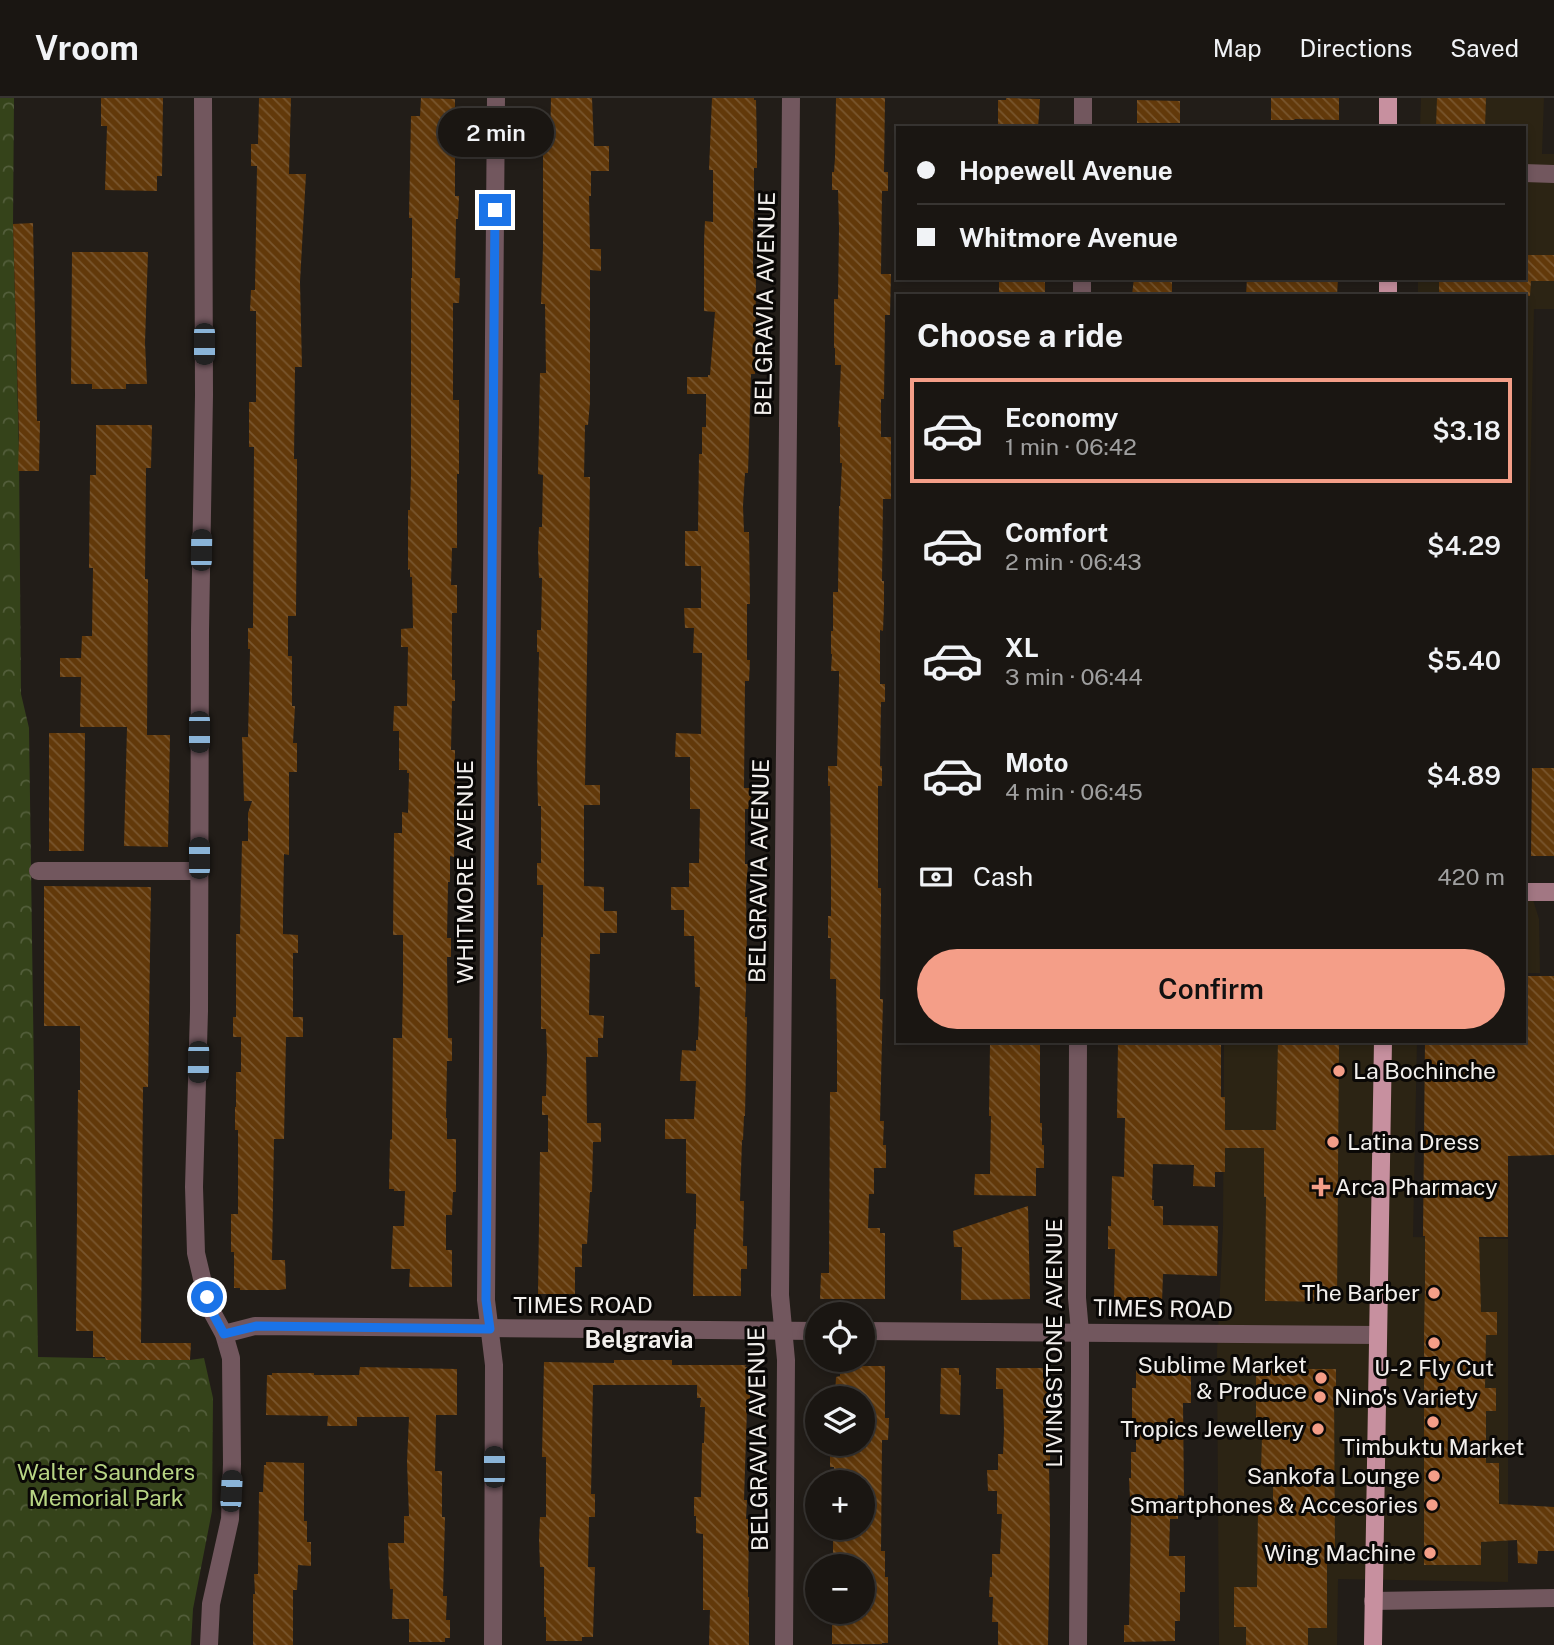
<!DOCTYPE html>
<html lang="en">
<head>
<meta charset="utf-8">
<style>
  :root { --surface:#1a1612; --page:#231f1b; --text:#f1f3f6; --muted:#9f9f9f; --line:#383532; --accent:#f49e88 }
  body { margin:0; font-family:"Public Sans",sans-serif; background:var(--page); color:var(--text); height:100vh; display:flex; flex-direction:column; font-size:26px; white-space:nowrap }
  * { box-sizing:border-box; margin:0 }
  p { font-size:23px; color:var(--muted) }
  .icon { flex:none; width:38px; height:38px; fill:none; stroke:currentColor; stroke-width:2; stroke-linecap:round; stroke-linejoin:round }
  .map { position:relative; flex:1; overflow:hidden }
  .side { position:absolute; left:896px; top:196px; width:630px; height:749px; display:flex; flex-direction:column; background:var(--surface); border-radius:0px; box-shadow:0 4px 10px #0003,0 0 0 2px var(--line) }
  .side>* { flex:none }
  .top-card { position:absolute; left:896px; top:28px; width:630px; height:154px; border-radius:0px; box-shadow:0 4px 10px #0003,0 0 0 2px var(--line); display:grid; align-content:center; height:154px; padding:0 21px; background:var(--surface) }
  .fabs { position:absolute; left:805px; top:1204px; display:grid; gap:14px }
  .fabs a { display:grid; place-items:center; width:70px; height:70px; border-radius:50%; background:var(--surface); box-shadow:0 4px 10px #0003,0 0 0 2px var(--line); font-size:35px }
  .end { position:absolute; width:32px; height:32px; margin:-16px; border:9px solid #1a73e8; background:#fff; box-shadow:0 0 0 4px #fff }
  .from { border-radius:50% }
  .bubble { position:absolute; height:49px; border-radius:24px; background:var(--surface); box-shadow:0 4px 10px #0003,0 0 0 2px var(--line); font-size:23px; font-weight:600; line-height:49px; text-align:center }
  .car { position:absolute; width:21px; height:42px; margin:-21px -10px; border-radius:9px; box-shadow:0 0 5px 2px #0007; background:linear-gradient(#222 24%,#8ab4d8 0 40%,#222 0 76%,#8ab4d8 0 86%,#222 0) }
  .top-card b { display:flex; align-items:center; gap:24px; height:66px; font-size:26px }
  .top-card b+b { border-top:2px solid var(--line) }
  .top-card i { width:18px; height:18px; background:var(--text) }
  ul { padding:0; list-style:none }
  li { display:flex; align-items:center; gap:21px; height:105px; margin:0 14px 10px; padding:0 7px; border:4px solid transparent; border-radius:0px }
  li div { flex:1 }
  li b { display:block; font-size:26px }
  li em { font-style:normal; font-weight:600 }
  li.current { border-color:var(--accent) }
  li>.icon { width:63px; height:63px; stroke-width:1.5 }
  h2 { padding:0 21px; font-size:32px; line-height:84px }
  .pay { display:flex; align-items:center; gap:18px; height:77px; padding:0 21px; font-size:26px }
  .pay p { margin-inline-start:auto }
  .primary-button { display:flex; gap:14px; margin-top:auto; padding:14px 21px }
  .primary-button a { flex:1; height:80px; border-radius:42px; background:var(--accent); color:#111; font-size:28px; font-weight:600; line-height:80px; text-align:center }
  header { display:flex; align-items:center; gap:42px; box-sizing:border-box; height:98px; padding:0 35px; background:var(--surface); border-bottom:2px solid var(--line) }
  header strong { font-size:33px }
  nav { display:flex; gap:38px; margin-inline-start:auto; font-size:24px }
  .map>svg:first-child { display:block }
  .commercial { fill:#2c2414 }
  .park { fill:url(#park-crowns) }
  .building { fill:url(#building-back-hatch) }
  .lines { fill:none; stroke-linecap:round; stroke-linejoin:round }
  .street { stroke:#72575e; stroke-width:18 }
  .secondary { stroke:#a27783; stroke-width:18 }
  .primary { stroke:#c7909f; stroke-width:18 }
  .route { stroke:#1a73e8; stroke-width:9 }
  .poi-dot { fill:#f49e88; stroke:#0a0806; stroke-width:2.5 }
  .labels { text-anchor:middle; stroke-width:6; stroke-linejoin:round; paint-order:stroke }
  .street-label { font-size:23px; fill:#f2efec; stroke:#0a0806 }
  .poi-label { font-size:23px; fill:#f2efec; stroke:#0a0806; text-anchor:end }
  .park-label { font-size:23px; fill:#b8d584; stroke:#0a0806 }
  .neighbourhood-label { font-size:24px; font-weight:bold; fill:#f2efec; stroke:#0a0806 }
</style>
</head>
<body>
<header>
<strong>Vroom</strong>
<nav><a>Map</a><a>Directions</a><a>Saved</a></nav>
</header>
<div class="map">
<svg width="1554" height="1547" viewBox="0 0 1554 1547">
  <defs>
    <pattern id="park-crowns" width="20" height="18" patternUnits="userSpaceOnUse" patternTransform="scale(1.75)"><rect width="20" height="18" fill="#35431a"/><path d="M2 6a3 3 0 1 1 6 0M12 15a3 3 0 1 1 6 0" fill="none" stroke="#535e3b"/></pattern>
    <pattern id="building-back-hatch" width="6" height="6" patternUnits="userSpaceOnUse" patternTransform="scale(1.75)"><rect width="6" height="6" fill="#62390a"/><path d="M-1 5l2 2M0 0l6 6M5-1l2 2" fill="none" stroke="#79562e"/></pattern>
  </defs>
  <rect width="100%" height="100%" fill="#221d18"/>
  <g class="commercial">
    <polygon points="1421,0 1544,0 1542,56 1554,56 1554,211 1534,211 1524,672 1524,198 1418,198 1418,180 1524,180 1524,30 1420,30"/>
    <polygon points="1524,773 1539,821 1540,875 1524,875"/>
    <polygon points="1224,943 1417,943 1413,1139 1508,1141 1508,1484 1338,1481 1337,1547 1219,1547 1217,1254 1223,1129"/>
  </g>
  <polygon class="park" points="0,0 14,0 13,126 19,355 21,596 29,630 38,1259 190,1262 204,1260 213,1300 212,1413 193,1511 191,1547 0,1547"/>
  <g class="building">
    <polygon points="101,0 163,0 162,78 157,78 157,93 105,92 107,28 101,28"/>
    <polygon points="259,0 291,0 289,76 306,76 300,184 302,269 295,269 294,361 297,361 297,384 296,518 288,518 288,558 292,558 292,608 295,608 293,645 297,645 297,674 289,674 289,757 284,756 283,816 283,836 298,837 298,855 293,855 293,919 303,919 303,939 286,939 284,1041 274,1041 272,1162 285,1162 286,1191 279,1192 240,1192 240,1190 234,1190 234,1154 231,1154 231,1116 238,1116 238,1032 235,1032 235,1009 236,1009 236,974 241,974 241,939 233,939 233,919 236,919 236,836 240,836 242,743 248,743 248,715 252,703 244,703 242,639 248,639 250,551 248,551 248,530 253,530 254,349 249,349 249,304 256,304 256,213 250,213 251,192 255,192 257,68 251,68 251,46 258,46"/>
    <polygon points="421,0 455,1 455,98 459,98 458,121 456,121 455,180 460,180 459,205 453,205 453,302 459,302 459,376 457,376 457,450 452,450 451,487 457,487 457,515 452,515 452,582 455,582 455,603 452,603 451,652 455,652 455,683 454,759 450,758 450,784 448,784 447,840 451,840 451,859 447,859 448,940 452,940 452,963 447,963 446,1020 447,1020 447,1041 456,1041 456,1094 453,1094 452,1117 446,1117 446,1152 452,1152 452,1189 409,1189 410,1171 391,1171 393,1128 404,1128 405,1093 394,1093 394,1091 389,1091 390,1042 392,1041 393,940 402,940 403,888 403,837 393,837 394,735 402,735 402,714 408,715 409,675 407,675 407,672 399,672 399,633 393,633 394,608 407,608 408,549 401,549 401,531 413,530 412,479 410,479 410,471 408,472 408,412 410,412 411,378 411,180 412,180 412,120 409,120 411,18 420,18"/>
    <polygon points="551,0 592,0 594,48 609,48 609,73 591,73 591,98 589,98 590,151 601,151 601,173 590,172 590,304 588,327 585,327 584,379 590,379 585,687 600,687 600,707 584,707 584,788 604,789 604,813 617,813 617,835 600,835 600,856 590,856 589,917 604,918 603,940 598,940 598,959 586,959 587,1025 601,1025 601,1044 593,1044 592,1094 590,1094 587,1146 582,1146 582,1169 575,1169 575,1196 538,1196 540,1054 548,1054 548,1017 542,1017 542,998 546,998 547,957 546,931 541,931 541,839 543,839 543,787 537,787 537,765 541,765 541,708 538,708 537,665 539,554 537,554 537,532 541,532 542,480 539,480 538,451 539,429 542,429 543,377 538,376 540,275 546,275 545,206 541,206 543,150 543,48 550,48"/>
    <polygon points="712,0 754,0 754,2 756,2 757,52 757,70 754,70 754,121 753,121 753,175 756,175 755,276 751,276 748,375 745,375 743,408 744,434 749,434 750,506 747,506 747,562 750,562 749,583 745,583 744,690 751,690 750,711 745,711 745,766 748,766 746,789 747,866 745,919 747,919 745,1018 744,1018 743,1042 742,1042 740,1103 744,1103 743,1148 747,1148 747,1171 741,1171 741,1198 693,1198 694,1131 696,1131 696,1096 686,1095 686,1041 665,1041 665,1021 694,1021 696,983 680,983 682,952 696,953 696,942 698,942 700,889 695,889 694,838 684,838 684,812 671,812 671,789 689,789 689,765 699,765 700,711 690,711 690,659 675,659 676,635 701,636 702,555 693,555 694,530 685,530 684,510 701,510 701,468 685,468 685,433 698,433 699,356 702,356 702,329 706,329 706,296 687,296 687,279 708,279 708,277 710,277 715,214 704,213 704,143 705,123 713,124 713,72 709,72"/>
    <polygon points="836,0 885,0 884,74 888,74 888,93 882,93 881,176 891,176 890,217 885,217 884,301 881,301 881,339 891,339 891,401 883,401 882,483 884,483 884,507 883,533 880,532 880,586 885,586 885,604 881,604 880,668 882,668 882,688 878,688 878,790 881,790 881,818 880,901 883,901 880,1023 884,1023 883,1047 886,1047 886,1070 874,1070 874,1096 869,1096 868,1130 880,1130 880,1135 885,1135 885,1201 820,1201 821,1175 829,1175 830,994 837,994 837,943 836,881 830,881 831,840 828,840 828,818 831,818 831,760 830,688 828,688 828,668 837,668 839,584 839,573 831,573 832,556 831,556 831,533 833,533 833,494 838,494 839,408 840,408 842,365 840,365 840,329 838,329 841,267 835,267 835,250 834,250 834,201 838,201 839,130 838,92 832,92 832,74 834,74 835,60"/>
    <polygon points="1006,0 1040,1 1038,30 998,30 998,2 1006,2"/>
    <polygon points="1271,0 1339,0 1339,22 1294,21 1295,22 1271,22"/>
    <polygon points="1437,0 1486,0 1485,30 1436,30"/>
    <polygon points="1137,2 1180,3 1180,25 1137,25"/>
    <polygon points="33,125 37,323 40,323 39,373 18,373 19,339 13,126"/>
    <polygon points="72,154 148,154 145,245 147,286 126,286 126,291 92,291 92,286 71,286"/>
    <polygon points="1525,157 1554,157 1554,183 1531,183 1530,198 1439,198 1439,180 1524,180"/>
    <rect x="999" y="180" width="46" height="18"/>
    <polygon points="1134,180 1172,180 1172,198 1132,197"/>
    <polygon points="1247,180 1338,180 1337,198 1246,198"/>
    <polygon points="96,327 152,327 151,370 146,370 145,481 148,481 147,637 170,637 168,749 124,748 127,629 80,629 81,579 60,579 60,560 81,560 82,538 92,538 93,470 89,470 90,377 96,377"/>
    <polygon points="49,635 85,635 84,753 49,753"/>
    <polygon points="1532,670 1554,670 1554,758 1531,758"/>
    <polygon points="44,788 151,789 148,989 143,989 141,1245 191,1245 190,1262 106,1262 105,1259 93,1259 93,1233 76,1233 78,992 80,992 80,928 44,928"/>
    <polygon points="1524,878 1554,878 1554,1057 1508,1058 1508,1139 1479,1139 1481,1214 1497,1214 1497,1237 1486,1237 1485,1290 1496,1290 1496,1313 1486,1313 1486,1365 1499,1365 1499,1406 1554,1409 1554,1453 1538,1453 1537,1466 1518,1465 1517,1442 1481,1444 1481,1467 1424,1467 1424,1237 1425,1186 1425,1138 1423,1138 1425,943 1524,943"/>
    <polygon points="1118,943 1221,943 1221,999 1225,999 1225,1032 1276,1032 1278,943 1339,943 1337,1204 1265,1203 1266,1099 1264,1099 1264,1050 1225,1050 1225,1074 1215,1074 1215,1089 1193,1088 1194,1067 1153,1066 1152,1102 1154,1102 1154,1108 1163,1108 1163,1127 1218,1128 1217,1178 1163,1176 1162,1204 1114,1202 1115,1151 1108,1151 1108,1128 1111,1128 1112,1078 1124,1079 1125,1020 1117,1020"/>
    <polygon points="990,946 1040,946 1040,1025 1042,1025 1042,1047 1044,1047 1044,1070 1036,1070 1036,1098 974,1097 975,1076 990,1076 991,1018 989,1018"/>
    <polygon points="1028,1108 1030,1201 961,1202 962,1149 954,1149 953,1133"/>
    <polygon points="614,1262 672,1262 672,1267 746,1267 745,1269 750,1269 750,1309 747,1309 744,1402 747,1402 746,1421 749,1421 748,1499 749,1499 749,1547 709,1547 710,1512 703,1512 703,1436 696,1435 696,1418 694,1418 694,1399 701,1399 702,1345 704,1345 705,1309 700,1309 701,1300 697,1300 697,1287 593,1287 591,1396 595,1396 595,1419 589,1419 588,1469 595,1469 593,1539 582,1539 582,1543 546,1543 546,1519 544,1519 544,1469 540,1469 539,1441 540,1419 546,1419 546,1359 542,1359 544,1264 614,1265"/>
    <polygon points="840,1268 885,1268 885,1320 889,1320 888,1342 882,1342 881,1453 885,1453 885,1479 888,1479 888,1545 882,1545 882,1546 832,1546 832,1522 838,1523 838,1514 863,1514 863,1468 833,1468 833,1430 863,1430 863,1384 834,1384 834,1369 830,1369 830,1347 863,1348 863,1300 835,1300 836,1279 840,1278"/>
    <polygon points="360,1269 457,1271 457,1317 436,1317 435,1373 442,1373 442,1419 445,1419 443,1498 447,1498 446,1522 450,1522 450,1540 445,1540 445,1544 409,1544 409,1521 392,1521 393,1491 390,1491 388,1445 404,1445 404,1418 409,1418 407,1364 409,1319 357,1319 357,1328 327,1328 328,1318 266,1317 267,1277 272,1277 272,1275 314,1275 314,1277 359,1277"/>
    <polygon points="941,1270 959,1270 959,1277 961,1277 960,1317 940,1316"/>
    <polygon points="996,1270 1051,1270 1050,1365 1049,1365 1050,1431 1048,1547 998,1547 998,1524 992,1524 993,1499 989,1499 990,1479 992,1479 992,1456 1000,1456 1002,1416 997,1416 997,1393 988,1393 987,1372 998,1372 998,1356 1003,1356 1004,1333 1003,1291 996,1291"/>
    <polygon points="1136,1271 1191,1271 1191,1305 1183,1305 1184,1398 1178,1397 1178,1421 1170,1421 1169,1458 1185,1458 1185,1494 1180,1494 1180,1523 1175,1523 1175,1543 1124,1544 1124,1527 1129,1527 1131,1421 1129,1380 1131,1380 1131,1354 1136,1354 1136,1320 1132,1320 1132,1290 1136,1290"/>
    <polygon points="1256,1271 1336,1271 1336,1289 1334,1289 1335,1460 1327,1460 1327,1530 1308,1530 1308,1547 1246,1547 1246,1529 1234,1529 1234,1489 1257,1489 1258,1412 1273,1412 1273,1373 1261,1373 1262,1339 1256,1339"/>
    <polygon points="266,1364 304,1365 304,1423 307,1423 307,1444 311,1444 311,1468 298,1467 297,1492 293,1492 293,1547 253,1547 253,1496 255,1496 254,1476 258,1476 259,1394 263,1394 264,1367 266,1367"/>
  </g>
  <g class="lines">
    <g class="street">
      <polyline points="203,0 204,297 200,533 199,913 194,1089 196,1155 204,1189 212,1214 224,1236 231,1260 232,1366 230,1421 211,1506 209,1547"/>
      <polyline points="1083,30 1083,0"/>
      <polyline points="1524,75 1554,76"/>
      <polyline points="1082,198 1082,180"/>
      <polyline points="38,773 199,773"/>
      <polyline points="863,1233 1378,1237"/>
      <polyline points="224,1236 255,1228 817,1233"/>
      <polyline points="1373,1503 1554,1500"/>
      <polyline points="493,1547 494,1267 486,1202 496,0"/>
      <polyline points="784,1547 786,1262 780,1197 791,0"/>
      <polyline points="1078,1547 1080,1272 1080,1234 1077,1200 1078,943"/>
    </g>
    <polyline class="secondary" points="1524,794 1554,794"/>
    <g class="primary">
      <polyline points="1388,0 1388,30"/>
      <polyline points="1388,180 1388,198"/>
      <polyline points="1373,1547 1383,943"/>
    </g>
  </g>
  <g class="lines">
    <polyline class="route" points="207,1199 212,1214 224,1236 256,1228 490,1231 486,1202 495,112"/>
  </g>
  <g class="poi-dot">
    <circle cx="1339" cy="973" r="7"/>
    <circle cx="1333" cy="1044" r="7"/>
    <path d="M1317.5 1078.5h7v7h7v7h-7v7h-7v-7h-7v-7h7z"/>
    <circle cx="1434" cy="1195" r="7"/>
    <circle cx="1434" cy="1245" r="7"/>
    <circle cx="1321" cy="1280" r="7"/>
    <circle cx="1320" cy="1299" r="7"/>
    <circle cx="1433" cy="1324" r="7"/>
    <circle cx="1318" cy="1331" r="7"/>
    <circle cx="1434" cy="1378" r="7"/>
    <circle cx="1432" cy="1407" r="7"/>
    <circle cx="1430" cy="1455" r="7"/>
  </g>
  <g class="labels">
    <g class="street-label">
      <text transform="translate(765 206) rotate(-89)" y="8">BELGRAVIA AVENUE</text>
      <text transform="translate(759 773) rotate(-89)" y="8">BELGRAVIA AVENUE</text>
      <text transform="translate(465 774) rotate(-90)" y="8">WHITMORE AVENUE</text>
      <text x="583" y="1215">TIMES ROAD</text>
      <text transform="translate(1163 1211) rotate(1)" y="8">TIMES ROAD</text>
      <text transform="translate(1054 1245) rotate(-90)" y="8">LIVINGSTONE AVENUE</text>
      <text transform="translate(758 1341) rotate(-91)" y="8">BELGRAVIA AVENUE</text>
    </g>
    <g class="poi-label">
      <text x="1353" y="981" text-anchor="start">La Bochinche</text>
      <text x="1347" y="1052" text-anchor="start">Latina Dress</text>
      <text x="1335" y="1097" text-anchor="start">Arca Pharmacy</text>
      <text x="1420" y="1203">The Barber</text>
      <text x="1307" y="1275">Sublime Market<tspan x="1307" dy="26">&amp; Produce</tspan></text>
      <text x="1434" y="1278" text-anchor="middle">U-2 Fly Cut</text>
      <text x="1334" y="1307" text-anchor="start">Nino's Variety</text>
      <text x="1304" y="1339">Tropics Jewellery</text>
      <text x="1433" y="1357" text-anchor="middle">Timbuktu Market</text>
      <text x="1420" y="1386">Sankofa Lounge</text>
      <text x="1418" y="1415">Smartphones &amp; Accesories</text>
      <text x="1416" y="1463">Wing Machine</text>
    </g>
    <g class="park-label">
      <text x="106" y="1382">Walter Saunders<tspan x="106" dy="26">Memorial Park</tspan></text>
    </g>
    <g class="neighbourhood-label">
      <text x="639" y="1250">Belgravia</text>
    </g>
  </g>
</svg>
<div class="fabs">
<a><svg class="icon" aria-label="locate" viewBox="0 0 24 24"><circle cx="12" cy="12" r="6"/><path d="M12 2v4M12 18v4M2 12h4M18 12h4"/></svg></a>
<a><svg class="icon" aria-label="layers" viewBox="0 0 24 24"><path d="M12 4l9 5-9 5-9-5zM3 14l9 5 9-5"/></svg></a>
<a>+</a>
<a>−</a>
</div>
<i class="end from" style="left:207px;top:1199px"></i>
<i class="end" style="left:495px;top:112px"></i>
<div class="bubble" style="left:438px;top:10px;width:116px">2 min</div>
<i class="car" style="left:204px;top:246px;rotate:180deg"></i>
<i class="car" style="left:201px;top:452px;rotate:1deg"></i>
<i class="car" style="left:199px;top:634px;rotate:180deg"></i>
<i class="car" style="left:199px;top:760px;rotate:0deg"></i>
<i class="car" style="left:198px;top:964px;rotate:181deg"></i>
<i class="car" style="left:494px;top:1369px;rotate:0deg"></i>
<i class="car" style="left:231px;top:1393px;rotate:3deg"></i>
<div class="top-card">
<b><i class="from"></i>Hopewell Avenue</b>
<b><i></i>Whitmore Avenue</b>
</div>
<section class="side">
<h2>Choose a ride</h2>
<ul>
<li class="current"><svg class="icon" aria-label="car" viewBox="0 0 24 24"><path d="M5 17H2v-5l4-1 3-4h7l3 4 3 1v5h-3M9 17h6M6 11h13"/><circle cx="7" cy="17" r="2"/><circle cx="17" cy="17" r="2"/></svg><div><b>Economy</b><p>1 min · 06:42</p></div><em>$3.18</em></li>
<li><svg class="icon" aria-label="car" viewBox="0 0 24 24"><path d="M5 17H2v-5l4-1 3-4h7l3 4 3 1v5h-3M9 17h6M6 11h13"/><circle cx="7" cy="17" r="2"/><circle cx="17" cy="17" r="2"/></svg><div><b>Comfort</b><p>2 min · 06:43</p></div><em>$4.29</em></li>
<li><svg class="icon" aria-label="car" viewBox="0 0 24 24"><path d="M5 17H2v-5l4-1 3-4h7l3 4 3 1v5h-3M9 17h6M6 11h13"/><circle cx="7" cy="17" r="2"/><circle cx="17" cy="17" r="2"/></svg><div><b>XL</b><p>3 min · 06:44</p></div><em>$5.40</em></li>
<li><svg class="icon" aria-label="car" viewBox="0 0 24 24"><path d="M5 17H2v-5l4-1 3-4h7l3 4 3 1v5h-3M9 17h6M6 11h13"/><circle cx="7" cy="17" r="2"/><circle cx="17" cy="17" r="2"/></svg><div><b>Moto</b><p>4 min · 06:45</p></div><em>$4.89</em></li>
</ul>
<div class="pay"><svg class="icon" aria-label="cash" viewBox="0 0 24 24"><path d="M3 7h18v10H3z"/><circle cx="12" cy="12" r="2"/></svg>Cash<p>420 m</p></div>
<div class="primary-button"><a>Confirm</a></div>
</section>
</div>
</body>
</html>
